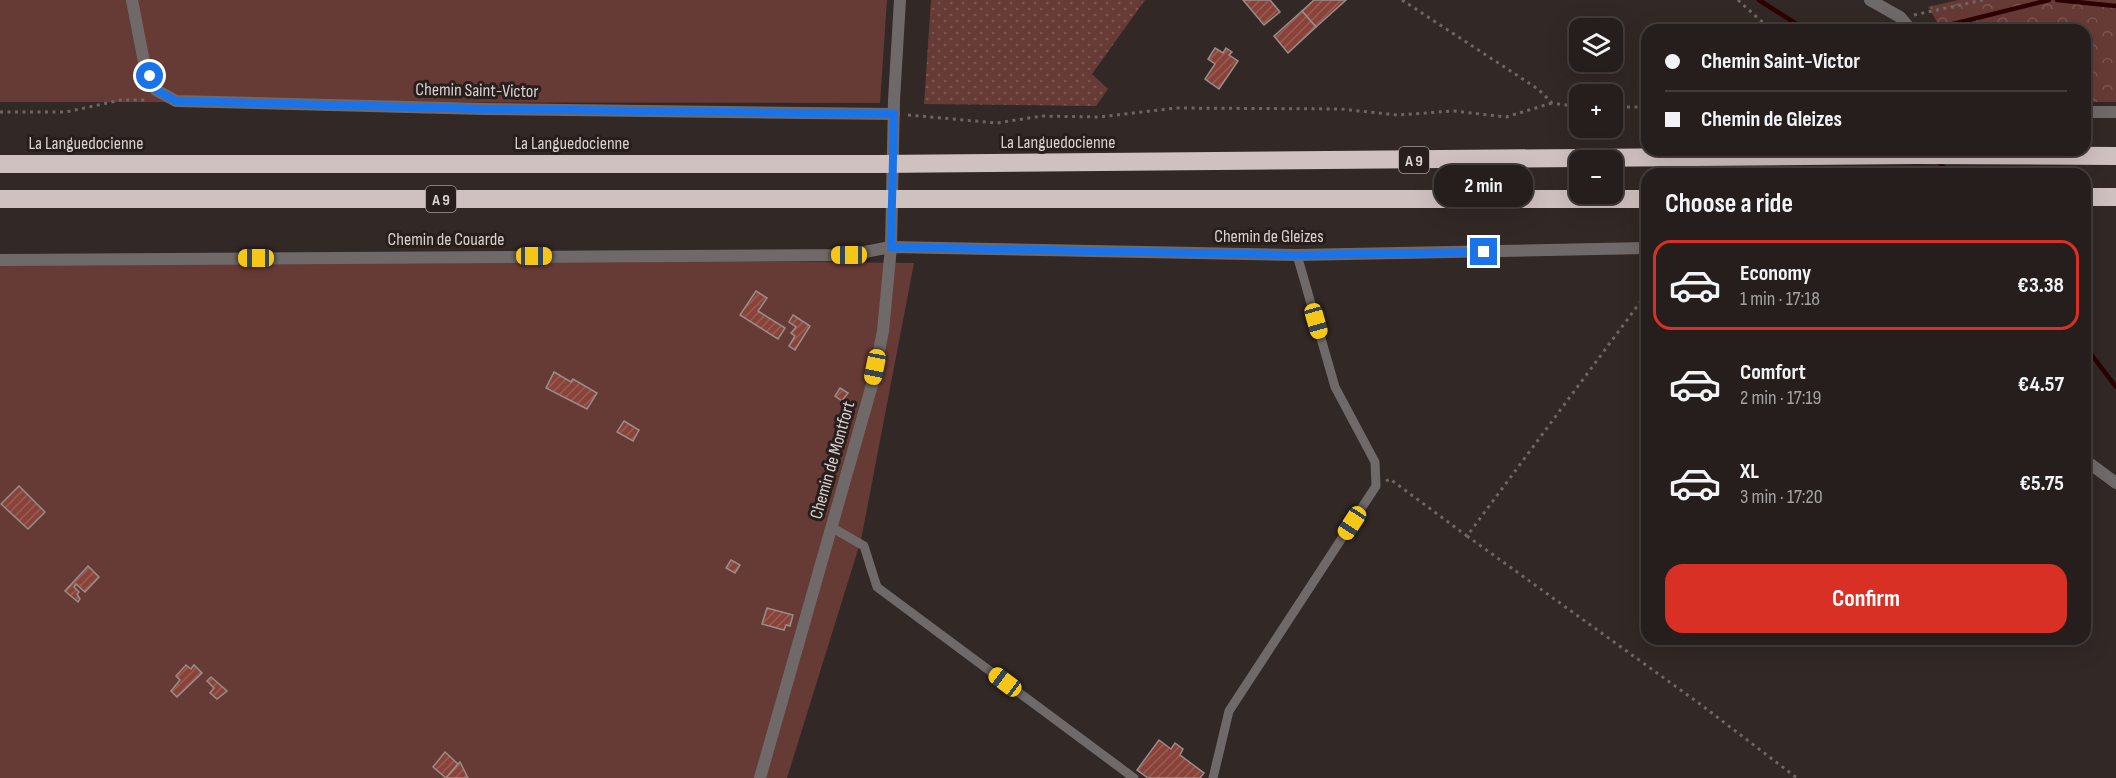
<!DOCTYPE html>
<html lang="en">
<head>
<meta charset="utf-8">
<style>
  :root { --surface:#261e1c; --page:#2e2725; --text:#f1f3f6; --muted:#a4a2a3; --line:#423c3b; --accent:#d93025 }
  body { margin:0; font-family:"Sofia Sans Condensed",sans-serif; background:var(--page); color:var(--text); height:100vh; display:flex; flex-direction:column; font-size:22px; white-space:nowrap }
  * { box-sizing:border-box; margin:0 }
  p { font-size:20px; color:var(--muted) }
  .icon { flex:none; width:33px; height:33px; fill:none; stroke:currentColor; stroke-width:2; stroke-linecap:round; stroke-linejoin:round }
  .map { position:relative; flex:1; overflow:hidden }
  .panel { position:absolute; left:1641px; top:168px; width:450px; height:477px; display:flex; flex-direction:column; background:var(--surface); border-radius:18px; box-shadow:0 6px 24px #0002,0 0 0 2px var(--line) }
  .panel>* { flex:none }
  .hud { position:absolute; left:1641px; top:24px; width:450px; height:132px; border-radius:18px; box-shadow:0 6px 24px #0002,0 0 0 2px var(--line); display:grid; align-content:center; height:132px; padding:0 24px; background:var(--surface) }
  .tools { position:absolute; left:1569px; top:18px; display:grid; gap:12px }
  .tools a { display:grid; place-items:center; width:54px; height:54px; border-radius:12px; background:var(--surface); box-shadow:0 6px 24px #0002,0 0 0 2px var(--line); font-size:30px }
  .end { position:absolute; width:27px; height:27px; margin:-14px; border:8px solid #1a73e8; background:#fff; box-shadow:0 0 0 3px #fff }
  .from { border-radius:50% }
  .bubble { position:absolute; height:42px; border-radius:18px; background:var(--surface); box-shadow:0 6px 24px #0002,0 0 0 2px var(--line); font-size:20px; font-weight:700; line-height:42px; text-align:center }
  .car { position:absolute; width:18px; height:36px; margin:-18px -9px; border-radius:8px; box-shadow:0 0 4px 2px #0007; background:linear-gradient(#f5c518 24%,#345 0 40%,#f5c518 0 76%,#345 0 86%,#f5c518 0) }
  .hud b { display:flex; align-items:center; gap:21px; height:57px; font-size:22px }
  .hud b+b { border-top:2px solid var(--line) }
  .hud i { width:15px; height:15px; background:var(--text) }
  ul { padding:0; list-style:none }
  li { display:flex; align-items:center; gap:18px; height:90px; margin:0 12px 9px; padding:0 12px; border:3px solid transparent; border-radius:18px }
  li div { flex:1 }
  li b { display:block; font-size:22px }
  li em { font-style:normal; font-weight:700 }
  li.on { border-color:var(--accent) }
  li>.icon { width:54px; height:54px; stroke-width:1.5 }
  h2 { padding:0 24px; font-size:27px; line-height:72px }
  .primary-button { display:flex; gap:12px; margin-top:auto; padding:12px 24px }
  .primary-button a { flex:1; height:69px; border-radius:18px; background:var(--accent); color:#fff; font-size:24px; font-weight:700; line-height:69px; text-align:center }
  .map>svg:first-child { display:block }
  .grass { fill:#673b35 }
  .forest { fill:url(#forest-crowns) }
  .garden { fill:url(#garden-dots) }
  .lines { fill:none; stroke-linecap:round; stroke-linejoin:round }
  .stream { stroke:#2b0000; stroke-width:4.5 }
  .building { fill:url(#building-hatch); stroke:#998d8b; stroke-width:1.5 }
  .path { stroke:#6e6664; stroke-width:3; stroke-dasharray:3 4.5; stroke-linecap:butt }
  .service { stroke:#6f6a69; stroke-width:9 }
  .minor { stroke:#6f6a69; stroke-width:12 }
  .tertiary { stroke:#6f6a69; stroke-width:12 }
  .motorway { stroke:#cfc1bf; stroke-width:18 }
  .route { stroke:#1a73e8; stroke-width:8 }
  .labels { text-anchor:middle; stroke-width:6; stroke-linejoin:round; paint-order:stroke }
  .shield { fill:#281e1c; stroke:#a39c9a; stroke-width:1.5 }
  .shield-label { font-size:16px; font-weight:bold; fill:#d8d2d0 }
  .street-label { font-size:18px; fill:#d8d2d0; stroke:#281e1c }
</style>
</head>
<body>
<div class="map">
<svg width="2116" height="778" viewBox="0 0 2116 778">
  <defs>
    <pattern id="forest-crowns" width="20" height="18" patternUnits="userSpaceOnUse" patternTransform="scale(1.5)"><rect width="20" height="18" fill="#673b35"/><path d="M2 6a3 3 0 1 1 6 0M12 15a3 3 0 1 1 6 0" fill="none" stroke="#7c5651"/></pattern>
    <pattern id="garden-dots" width="8" height="8" patternUnits="userSpaceOnUse" patternTransform="scale(1.5)"><rect width="8" height="8" fill="#673b35"/><path d="M2 2h.1M6 6h.1" fill="none" stroke="#7c5651" stroke-width="1.8" stroke-linecap="round"/></pattern>
    <pattern id="building-hatch" width="6" height="6" patternUnits="userSpaceOnUse" patternTransform="scale(1.5)"><rect width="6" height="6" fill="#8a4339"/><path d="M-1 1l2-2M0 6l6-6M5 7l2-2" fill="none" stroke="#9a5d55"/></pattern>
  </defs>
  <rect width="100%" height="100%" fill="#322826"/>
  <g class="grass">
    <polygon points="0,0 887,0 880,103 0,102"/>
    <polygon points="0,254 914,263 861,540 787,778 0,778"/>
  </g>
  <polygon class="forest" points="1958,0 2116,0 2116,102 2085,102 2085,30 1942,30 1928,7"/>
  <polygon class="garden" points="931,0 1145,0 1092,74 1108,89 1096,106 924,104"/>
  <g class="lines">
    <g class="stream">
      <polyline points="1759,0 1798,25 1810,30"/>
      <polyline points="2057,0 2116,6"/>
      <polyline points="1887,30 1894,27 1941,27 2049,0"/>
      <polyline points="1939,162 1949,174"/>
      <polyline points="2085,346 2116,387"/>
    </g>
  </g>
  <g class="building">
    <polygon points="1243,0 1270,0 1280,12 1264,25"/>
    <polygon points="1314,0 1346,0 1316,27 1302,11"/>
    <polygon points="1302,11 1316,27 1288,53 1274,36"/>
    <polygon points="1215,48 1223,53 1226,48 1232,52 1229,55 1238,61 1219,89 1205,79 1215,64 1208,59"/>
    <polygon points="756,291 767,298 758,311 785,328 778,339 740,315"/>
    <polygon points="793,315 810,326 795,350 789,346 795,336 791,333 796,327 789,322"/>
    <polygon points="554,372 571,382 573,379 597,393 587,409 546,388"/>
    <polygon points="840,388 848,393 842,401 835,396"/>
    <polygon points="624,421 639,430 633,441 617,432"/>
    <polygon points="19,486 45,512 28,529 1,504"/>
    <polygon points="731,560 740,565 735,573 726,568"/>
    <polygon points="88,566 99,577 85,592 76,584 74,587 79,592 77,594 80,599 78,602 65,591"/>
    <polygon points="767,608 793,615 790,626 786,625 784,630 762,624"/>
    <polygon points="186,665 191,669 194,665 202,673 177,697 171,691 180,680 176,676"/>
    <polygon points="211,677 227,691 217,699 210,693 214,688 207,681"/>
    <polygon points="1159,740 1171,749 1175,743 1183,749 1180,755 1204,773 1200,778 1148,778 1137,770"/>
    <polygon points="445,752 458,764 446,778 433,767"/>
    <polygon points="460,762 468,778 446,778 458,764"/>
  </g>
  <g class="lines">
    <g class="path">
      <polyline points="1402,0 1538,89 1552,103 1580,107"/>
      <polyline points="1738,0 1771,30"/>
      <polyline points="1914,15 1983,0"/>
      <polyline points="1612,107 1647,107"/>
      <polyline points="0,112 66,112 121,100 147,100"/>
      <polyline points="908,115 997,123 1042,116 1099,117 1176,108 1341,109 1397,115 1454,111 1506,117 1552,103"/>
      <polyline points="1386,481 1390,479 1467,536 1647,293"/>
      <polyline points="1467,536 1700,704 1797,778"/>
    </g>
    <g class="service">
      <polyline points="831,527 864,546 877,587 1134,778"/>
      <polyline points="1213,778 1229,711 1376,486 1375,462 1335,387 1297,255"/>
    </g>
    <g class="minor">
      <polyline points="132,0 144,62 156,90 176,101 484,109 894,114"/>
      <polyline points="1870,0 1900,17 1911,30"/>
      <polyline points="2085,112 2116,112"/>
      <polyline points="0,260 849,255 891,247 1297,255 1647,248"/>
      <polyline points="2085,460 2116,483"/>
    </g>
    <polyline class="tertiary" points="760,778 872,385 883,331 891,247 894,100 900,0"/>
    <g class="motorway">
      <polyline points="0,164 877,164 1915,155 2116,156"/>
      <polyline points="2085,197 2116,197"/>
      <polyline points="0,199 1647,199"/>
    </g>
  </g>
  <g class="lines">
    <polyline class="route" points="150,76 156,90 176,101 484,109 894,114 891,247 1297,255 1484,252"/>
  </g>
  <g class="labels">
    <g class="shield">
      <rect x="1399" y="147" width="30" height="26" rx="4.5"/>
      <rect x="426" y="186" width="30" height="26" rx="4.5"/>
    </g>
    <g class="shield-label">
      <text x="1414" y="166">A 9</text>
      <text x="441" y="205">A 9</text>
    </g>
    <g class="street-label">
      <text transform="translate(477 90) rotate(1)" y="6">Chemin Saint-Victor</text>
      <text x="1058" y="148">La Languedocienne</text>
      <text x="86" y="149">La Languedocienne</text>
      <text x="572" y="149">La Languedocienne</text>
      <text x="1269" y="242">Chemin de Gleizes</text>
      <text x="446" y="245">Chemin de Couarde</text>
      <text transform="translate(832 460) rotate(-74)" y="6">Chemin de Montfort</text>
    </g>
  </g>
</svg>
<div class="tools">
<a><svg class="icon" aria-label="layers" viewBox="0 0 24 24"><path d="M12 4l9 5-9 5-9-5zM3 14l9 5 9-5"/></svg></a>
<a>+</a>
<a>−</a>
</div>
<i class="end from" style="left:150px;top:76px"></i>
<i class="end" style="left:1484px;top:252px"></i>
<div class="bubble" style="left:1434px;top:165px;width:99px">2 min</div>
<i class="car" style="left:849px;top:255px;rotate:270deg"></i>
<i class="car" style="left:534px;top:256px;rotate:90deg"></i>
<i class="car" style="left:256px;top:258px;rotate:270deg"></i>
<i class="car" style="left:1316px;top:321px;rotate:164deg"></i>
<i class="car" style="left:875px;top:367px;rotate:191deg"></i>
<i class="car" style="left:1352px;top:523px;rotate:213deg"></i>
<i class="car" style="left:1005px;top:682px;rotate:307deg"></i>
<div class="hud">
<b><i class="from"></i>Chemin Saint-Victor</b>
<b><i></i>Chemin de Gleizes</b>
</div>
<section class="panel">
<h2>Choose a ride</h2>
<ul>
<li class="on"><svg class="icon" aria-label="car" viewBox="0 0 24 24"><path d="M5 17H2v-5l4-1 3-4h7l3 4 3 1v5h-3M9 17h6M6 11h13"/><circle cx="7" cy="17" r="2"/><circle cx="17" cy="17" r="2"/></svg><div><b>Economy</b><p>1 min · 17:18</p></div><em>€3.38</em></li>
<li><svg class="icon" aria-label="car" viewBox="0 0 24 24"><path d="M5 17H2v-5l4-1 3-4h7l3 4 3 1v5h-3M9 17h6M6 11h13"/><circle cx="7" cy="17" r="2"/><circle cx="17" cy="17" r="2"/></svg><div><b>Comfort</b><p>2 min · 17:19</p></div><em>€4.57</em></li>
<li><svg class="icon" aria-label="car" viewBox="0 0 24 24"><path d="M5 17H2v-5l4-1 3-4h7l3 4 3 1v5h-3M9 17h6M6 11h13"/><circle cx="7" cy="17" r="2"/><circle cx="17" cy="17" r="2"/></svg><div><b>XL</b><p>3 min · 17:20</p></div><em>€5.75</em></li>
</ul>
<div class="primary-button"><a>Confirm</a></div>
</section>
</div>
</body>
</html>
